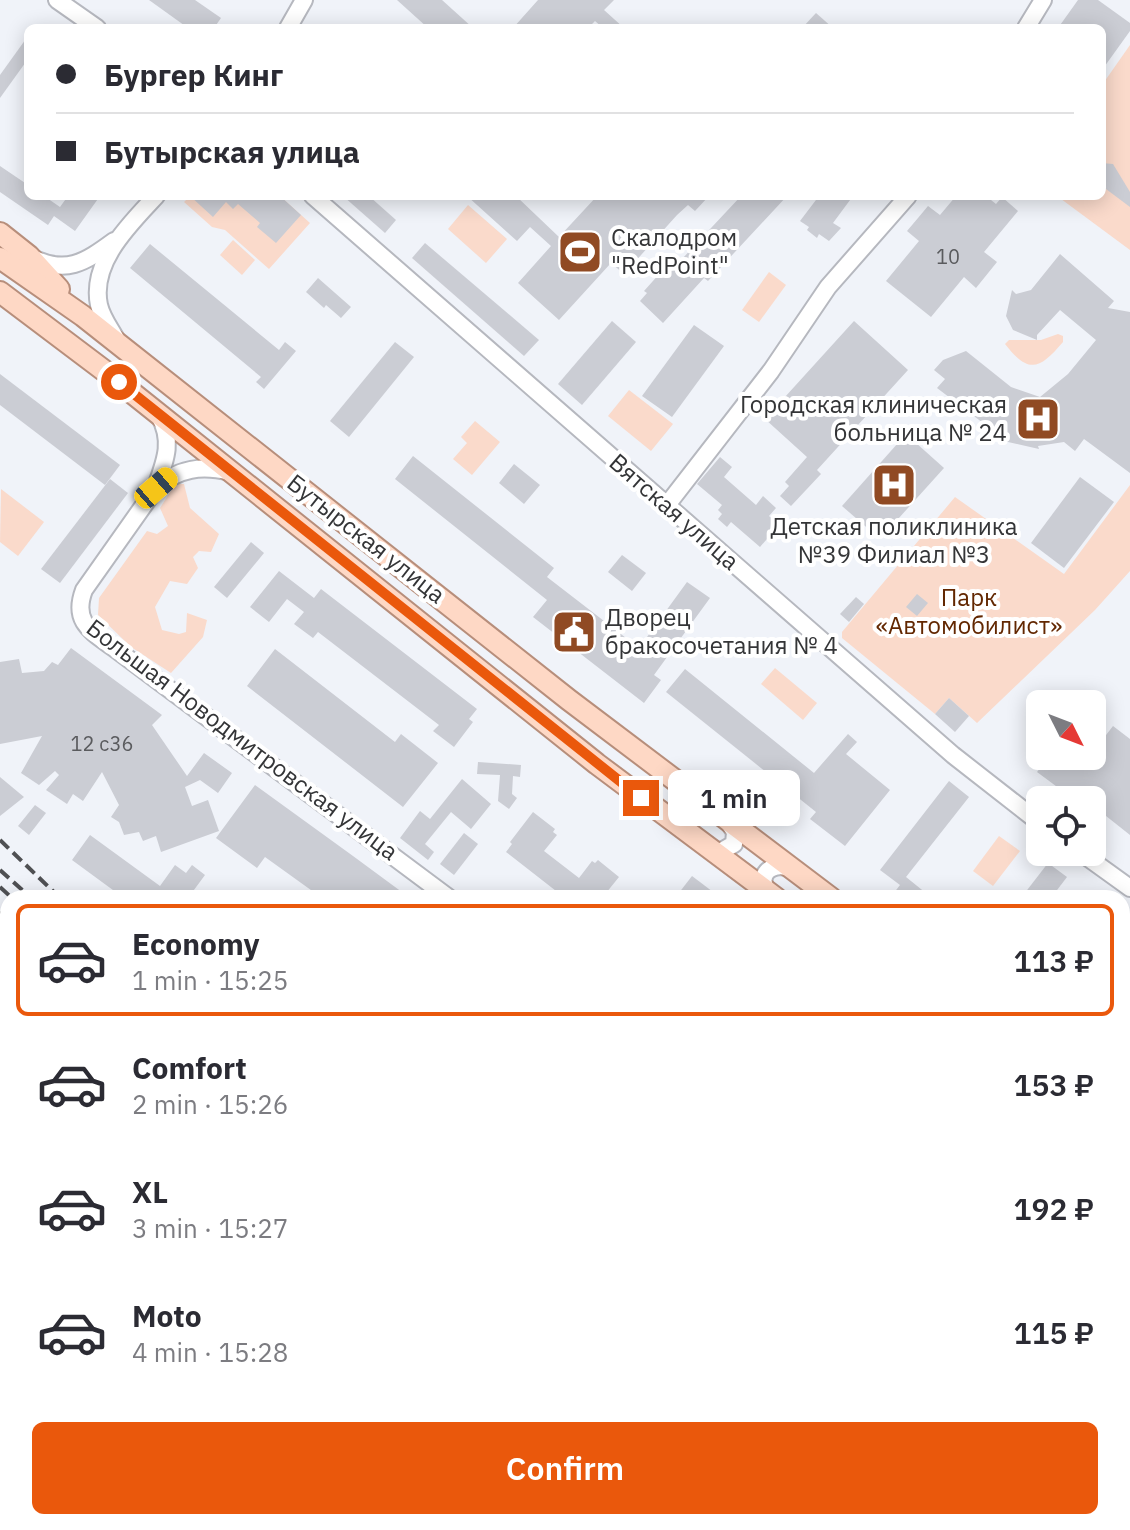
<!DOCTYPE html>
<html lang="en">
<head>
<meta charset="utf-8">
<style>
  :root { --surface:#fff; --page:#f2f2f3; --text:#2b2b33; --muted:#7c7c81; --line:#e1e1e2; --accent:#ea580c }
  body { margin:0; font-family:"IBM Plex Sans",sans-serif; background:var(--page); color:var(--text); height:100vh; display:flex; flex-direction:column; font-size:30px; white-space:nowrap }
  * { box-sizing:border-box; margin:0 }
  p { font-size:26px; color:var(--muted) }
  .icon { flex:none; width:44px; height:44px; fill:none; stroke:currentColor; stroke-width:2; stroke-linecap:round; stroke-linejoin:round }
  .map { position:relative; flex:1; overflow:hidden }
  .panel { position:absolute; left:0px; top:890px; width:1130px; height:640px; display:flex; flex-direction:column; background:var(--surface); border-radius:24px 24px 0 0; box-shadow:0 4px 20px #0003 }
  .panel>* { flex:none }
  .banner { position:absolute; left:24px; top:24px; width:1082px; height:176px; border-radius:12px; box-shadow:0 4px 20px #0003; display:grid; align-content:center; height:176px; padding:0 32px; background:var(--surface) }
  .needle { width:52px; rotate:132deg }
  .controls { position:absolute; left:1026px; top:690px; display:grid; gap:16px }
  .controls a { display:grid; place-items:center; width:80px; height:80px; border-radius:12px; background:var(--surface); box-shadow:0 4px 20px #0003; font-size:40px }
  .end { position:absolute; width:36px; height:36px; margin:-18px; border:10px solid #ea580c; background:#fff; box-shadow:0 0 0 4px #fff }
  .from { border-radius:50% }
  .bubble { position:absolute; height:56px; border-radius:12px; background:var(--surface); box-shadow:0 4px 20px #0003; font-size:26px; font-weight:600; line-height:56px; text-align:center }
  .car { position:absolute; width:24px; height:48px; margin:-24px -12px; border-radius:10px; box-shadow:0 0 6px 2px #0007; background:linear-gradient(#f5c518 24%,#345 0 40%,#f5c518 0 76%,#345 0 86%,#f5c518 0) }
  .banner b { display:flex; align-items:center; gap:28px; height:76px; font-size:30px }
  .banner b+b { border-top:2px solid var(--line) }
  .banner i { width:20px; height:20px; background:var(--text) }
  ul { padding:14px 0 0; list-style:none }
  li { display:flex; align-items:center; gap:24px; height:112px; margin:0 16px 12px; padding:0 16px; border:4px solid transparent; border-radius:12px }
  li div { flex:1 }
  li b { display:block; font-size:30px }
  li em { font-style:normal; font-weight:600 }
  li.on { border-color:var(--accent) }
  li>.icon { width:72px; height:72px; stroke-width:1.5 }
  .button { display:flex; gap:16px; margin-top:auto; padding:16px 32px }
  .button a { flex:1; height:92px; border-radius:12px; background:var(--accent); color:#fff; font-size:32px; font-weight:600; line-height:92px; text-align:center }
  .map>svg:first-child { display:block }
  .green { fill:#fadacb }
  .building { fill:#cbcdd4 }
  .lines { fill:none; stroke-linecap:round; stroke-linejoin:round }
  .minor-casing { stroke:#b6b8bf; stroke-width:20 }
  .major-casing { stroke:#b78e7b; stroke-width:24 }
  .minor { stroke:#fff; stroke-width:16 }
  .major { stroke:#fed8c5; stroke-width:20 }
  .rail { stroke:#4f5053; stroke-width:4; stroke-dasharray:12 6; stroke-linecap:butt }
  .route { stroke:#ea580c; stroke-width:10 }
  .labels { text-anchor:middle; stroke-width:8; stroke-linejoin:round; paint-order:stroke }
  .number-label { font-size:20px; fill:#5a5b5e }
  .poi-label { font-size:24px; fill:#343537; stroke:#fff; text-anchor:start }
  .street-label { font-size:24px; fill:#343537; stroke:#fff }
  .park-label { font-size:24px; fill:#622701; stroke:#fff }
</style>
</head>
<body>
<div class="map">
<svg width="1130" height="1530" viewBox="0 0 1130 1530">
  <rect width="100%" height="100%" fill="#f0f3f9"/>
  <g class="green">
    <polygon points="1130,45 1130,250 1057,196 1102,196 1102,85"/>
    <polygon points="190,196 280,196 310,223 269,269 225,230 212,227 184,202"/>
    <polygon points="468,205 507,239 486,263 448,229"/>
    <polygon points="233,240 255,260 242,275 220,255"/>
    <polygon points="769,272 786,285 759,322 742,310"/>
    <path d="M1058 334 1063 336V342C1040 369 1029 375 1005 344L1009 340H1041Z"/>
    <polygon points="629,390 673,424 651,451 608,416"/>
    <polygon points="475,421 500,442 472,475 453,459 467,443 461,437"/>
    <polygon points="175,484 184,484 190,508 219,534 211,552 199,551 193,557 198,568 187,584 170,581 155,607 162,630 179,634 186,632 187,613 207,620 203,637 171,673 131,647 98,615 99,598 147,531 157,534 168,526 160,508"/>
    <polygon points="1130,485 1130,571 1095,610 977,723 949,698 935,714 842,638 842,632 955,497 1064,574"/>
    <polygon points="1,489 44,522 18,556 0,542"/>
    <polygon points="775,668 817,703 803,720 761,684"/>
    <polygon points="999,836 1020,851 993,886 973,871"/>
  </g>
  <g class="building">
    <polygon points="149,0 195,0 221,18 214,28 188,28"/>
    <polygon points="397,0 442,0 473,28 428,28"/>
    <polygon points="538,0 614,0 604,10 624,28 603,28 595,21 588,28 513,28"/>
    <polygon points="1078,0 1098,0 1130,23 1130,31 1102,70 1102,28 1058,28"/>
    <polygon points="816,13 833,28 802,28"/>
    <polygon points="28,36 28,59 0,98 0,75"/>
    <polygon points="1102,163 1113,164 1130,192 1130,207 1102,186"/>
    <polygon points="0,166 28,185 28,196 44,196 60,207 68,196 100,196 75,231 54,216 48,225 0,192"/>
    <polygon points="190,196 280,196 301,215 276,243 257,227 260,223 238,204 233,209 226,202 213,217"/>
    <polygon points="343,196 369,196 396,220 385,233"/>
    <polygon points="467,196 516,196 559,237 597,196 709,196 695,211 688,205 677,215 624,274 611,263 559,320 518,283 551,246 530,227 517,241"/>
    <polygon points="741,196 787,196 708,281 704,278 663,323 640,301 647,293 644,291 669,263 674,267 682,259"/>
    <polygon points="819,196 853,196 833,223 841,228 829,241 819,234 817,238 807,230 809,227 800,221"/>
    <polygon points="956,196 986,196 996,204 1002,197 1018,211 984,252 997,262 976,288 964,277 931,317 886,281 919,241 907,231 918,218 928,206 940,215"/>
    <polygon points="425,243 539,340 524,356 412,258"/>
    <polygon points="150,244 279,350 285,342 296,351 264,389 256,382 261,377 130,268"/>
    <polygon points="1060,254 1114,301 1108,308 1130,312 1130,473 1084,439 1075,451 1064,442 1038,446 1039,449 1008,442 937,388 945,379 934,370 943,360 966,351 1011,387 1040,397 1068,374 1096,340 1060,310 1037,335 1037,340 1013,330 1006,316 1012,290 1016,294 1031,290"/>
    <polygon points="318,278 351,307 341,318 326,305 324,308 306,292"/>
    <polygon points="612,321 636,342 582,405 558,384"/>
    <polygon points="854,321 908,370 817,470 821,474 791,506 780,496 789,486 785,482 807,457 765,419"/>
    <polygon points="694,325 724,346 672,417 642,396"/>
    <polygon points="395,342 414,357 349,437 330,421"/>
    <polygon points="0,374 120,465 105,485 0,405"/>
    <polygon points="906,434 944,468 880,539 842,506"/>
    <polygon points="413,456 554,568 547,577 639,648 687,582 710,598 654,675 661,680 644,703 533,617 547,600 395,479"/>
    <polygon points="720,457 732,467 724,477 756,505 763,496 776,508 769,516 779,525 760,547 731,522 727,527 718,519 722,514 718,510 722,505 697,484"/>
    <polygon points="514,464 540,485 524,504 499,483"/>
    <polygon points="1080,477 1114,502 1064,568 1031,543"/>
    <polygon points="110,479 128,493 60,583 41,569"/>
    <polygon points="251,542 264,553 227,598 214,587"/>
    <polygon points="622,555 646,573 632,591 608,572"/>
    <polygon points="279,571 314,598 321,589 477,709 469,719 473,722 454,747 433,731 439,725 318,632 313,638 294,624 304,612 287,599 269,622 250,607"/>
    <polygon points="917,594 928,603 917,616 906,607"/>
    <polygon points="856,597 864,604 849,622 840,614"/>
    <polygon points="71,648 162,715 152,725 187,776 204,753 232,773 218,793 200,780 185,787 192,806 208,800 219,831 161,852 156,836 143,841 139,832 124,835 119,822 111,817 119,805 102,772 83,801 73,794 67,804 46,790 59,775 55,771 39,785 21,773 42,736 0,744 0,662 19,659 22,673 44,671 52,662 58,665"/>
    <polygon points="275,649 395,742 401,734 438,763 403,807 247,686"/>
    <polygon points="685,669 814,773 848,734 857,742 846,754 890,790 845,846 810,819 816,812 666,692"/>
    <polygon points="949,698 969,716 955,732 935,714"/>
    <polygon points="1113,726 1130,739 1130,835 1101,812 1092,824 1092,800 1058,800 1064,792 1037,772 1049,756 1092,756 1092,730 1103,739"/>
    <polygon points="478,762 521,765 520,777 513,776 512,794 517,798 509,809 498,801 500,775 477,774"/>
    <polygon points="0,777 24,797 0,816"/>
    <polygon points="462,779 491,804 471,829 451,812 425,844 434,852 428,860 400,838 420,811 430,819"/>
    <polygon points="949,781 969,797 906,877 932,898 890,898 900,885 880,870"/>
    <polygon points="255,785 353,856 410,898 322,898 265,857 257,868 216,838"/>
    <polygon points="35,805 46,813 29,835 18,826"/>
    <polygon points="533,812 555,829 553,832 557,835 544,851 579,878 592,861 595,863 598,860 619,877 602,898 565,898 506,852 512,844 510,842"/>
    <polygon points="464,833 478,844 454,875 440,864"/>
    <polygon points="90,835 160,886 175,865 186,873 192,865 205,875 188,898 114,898 117,893 72,860"/>
    <polygon points="1048,863 1067,877 1051,898 1021,898"/>
    <polygon points="692,876 721,898 675,898"/>
  </g>
  <g class="lines">
    <g class="minor-casing">
      <g id="minor">
        <polyline points="57,0 97,28"/>
        <polyline points="288,28 304,0"/>
        <polyline points="1026,28 1043,0"/>
        <polyline points="313,196 953,755 1040,823"/>
        <path d="M30 257C66 275 84 263 114 241"/>
        <path d="M116 339C110 328 102 318 99 305 90 262 130 224 156 196"/>
        <path d="M230 472C202 465 178 468 156 488L84 590C72 622 91 631 114 648L449 898"/>
        <path d="M157 484C166 459 173 440 159 415"/>
        <polyline points="667,505 771,371 828,287 908,196"/>
        <polyline points="709,849 720,852 734,844 735,832 729,823"/>
        <polyline points="1080,852 1130,888"/>
        <path d="M769 893C755 876 771 861 789 868"/>
        <polyline points="1122,981 1130,970"/>
        <polyline points="1122,1012 1130,1001"/>
        <polyline points="1122,1387 1130,1392"/>
      </g>
    </g>
    <g class="major-casing">
      <g id="major">
        <polyline points="0,233 29,256 59,289"/>
        <polyline points="0,258 83,316 569,700 831,898"/>
        <polyline points="0,292 106,372 597,764 776,898"/>
        <polyline points="1122,1104 1130,1110"/>
        <polyline points="1122,1137 1130,1142"/>
      </g>
    </g>
    <use href="#minor" class="minor"/>
    <use href="#major" class="major"/>
    <g class="rail">
      <polyline points="0,840 60,898"/>
      <polyline points="0,870 31,898"/>
      <polyline points="0,887 12,898"/>
      <polyline points="0,912 8,920"/>
      <polyline points="0,954 8,961"/>
      <polyline points="0,973 8,980"/>
      <polyline points="0,1007 8,1012"/>
      <polyline points="0,1022 8,1027"/>
      <polyline points="691,1522 703,1530"/>
      <polyline points="742,1522 754,1530"/>
      <polyline points="782,1522 794,1530"/>
    </g>
  </g>
  <g class="lines">
    <polyline class="route" points="119,382 641,798"/>
  </g>
  <defs>
    <g id="stadium-square" transform="scale(2.3)"><rect x="-9" y="-9" width="18" height="18" rx="4" fill="#904a23" stroke="#fff"/><path d="M0-5a6.5 5 0 1 0 0 10a6.5 5 0 1 0 0-10ZM-3.5-1.8h7v3.6h-7Z" fill="#fff"/></g>
    <g id="hospital-square" transform="scale(2.3)"><rect x="-9" y="-9" width="18" height="18" rx="4" fill="#904a23" stroke="#fff"/><path d="M-5-5h3v3.5h4V-5h3V5h-3V1.5h-4V5h-3Z" fill="#fff"/></g>
    <g id="civic-square" transform="scale(2.3)"><rect x="-9" y="-9" width="18" height="18" rx="4" fill="#904a23" stroke="#fff"/><path d="M-.6-6.5H3V-4.5H.6V-3L4-1V1h2V6H-6V1h2V-1L-.6-3ZM-1.2 2.5V6h2.4V2.5Z" fill="#fff"/></g>
  </defs>
  <g fill-rule="evenodd">
    <use href="#stadium-square" x="580" y="252"/>
    <use href="#hospital-square" x="1038" y="419"/>
    <use href="#hospital-square" x="894" y="485"/>
    <use href="#civic-square" x="574" y="632"/>
  </g>
  <g class="labels">
    <g class="number-label">
      <text x="948" y="264">10</text>
      <text x="102" y="751">12 с36</text>
    </g>
    <g class="poi-label">
      <text x="611" y="246">Скалодром<tspan x="611" dy="28">"RedPoint"</tspan></text>
      <text x="1007" y="413" text-anchor="end">Городская клиническая<tspan x="1007" dy="28">больница № 24</tspan></text>
      <text x="894" y="535" text-anchor="middle">Детская поликлиника<tspan x="894" dy="28">№39 Филиал №3</tspan></text>
      <text x="605" y="626">Дворец<tspan x="605" dy="28">бракосочетания № 4</tspan></text>
    </g>
    <g class="street-label">
      <text transform="translate(674 512) rotate(41)" y="8">Вятская улица</text>
      <text transform="translate(366 539) rotate(38)" y="8">Бутырская улица</text>
      <text transform="translate(242 740) rotate(37)" y="8">Большая Новодмитровская улица</text>
    </g>
    <g class="park-label">
      <text x="969" y="606">Парк<tspan x="969" dy="28">«Автомобилист»</tspan></text>
    </g>
  </g>
</svg>
<div class="controls">
<a><svg class="needle" viewBox="-14 -14 28 28"><path d="M0-13l5 13h-10z" fill="#e53935"/><path d="M0 13l5-13h-10z" fill="#7c7c81"/></svg></a>
<a><svg class="icon" aria-label="locate" viewBox="0 0 24 24"><circle cx="12" cy="12" r="6"/><path d="M12 2v4M12 18v4M2 12h4M18 12h4"/></svg></a>
</div>
<i class="end from" style="left:119px;top:382px"></i>
<i class="end" style="left:641px;top:798px"></i>
<div class="bubble" style="left:668px;top:770px;width:132px">1 min</div>
<i class="car" style="left:156px;top:488px;rotate:49deg"></i>
<div class="banner">
<b><i class="from"></i>Бургер Кинг</b>
<b><i></i>Бутырская улица</b>
</div>
<section class="panel">
<ul>
<li class="on"><svg class="icon" aria-label="car" viewBox="0 0 24 24"><path d="M5 17H2v-5l4-1 3-4h7l3 4 3 1v5h-3M9 17h6M6 11h13"/><circle cx="7" cy="17" r="2"/><circle cx="17" cy="17" r="2"/></svg><div><b>Economy</b><p>1 min · 15:25</p></div><em>113 ₽</em></li>
<li><svg class="icon" aria-label="car" viewBox="0 0 24 24"><path d="M5 17H2v-5l4-1 3-4h7l3 4 3 1v5h-3M9 17h6M6 11h13"/><circle cx="7" cy="17" r="2"/><circle cx="17" cy="17" r="2"/></svg><div><b>Comfort</b><p>2 min · 15:26</p></div><em>153 ₽</em></li>
<li><svg class="icon" aria-label="car" viewBox="0 0 24 24"><path d="M5 17H2v-5l4-1 3-4h7l3 4 3 1v5h-3M9 17h6M6 11h13"/><circle cx="7" cy="17" r="2"/><circle cx="17" cy="17" r="2"/></svg><div><b>XL</b><p>3 min · 15:27</p></div><em>192 ₽</em></li>
<li><svg class="icon" aria-label="car" viewBox="0 0 24 24"><path d="M5 17H2v-5l4-1 3-4h7l3 4 3 1v5h-3M9 17h6M6 11h13"/><circle cx="7" cy="17" r="2"/><circle cx="17" cy="17" r="2"/></svg><div><b>Moto</b><p>4 min · 15:28</p></div><em>115 ₽</em></li>
</ul>
<div class="button"><a>Confirm</a></div>
</section>
</div>
</body>
</html>
